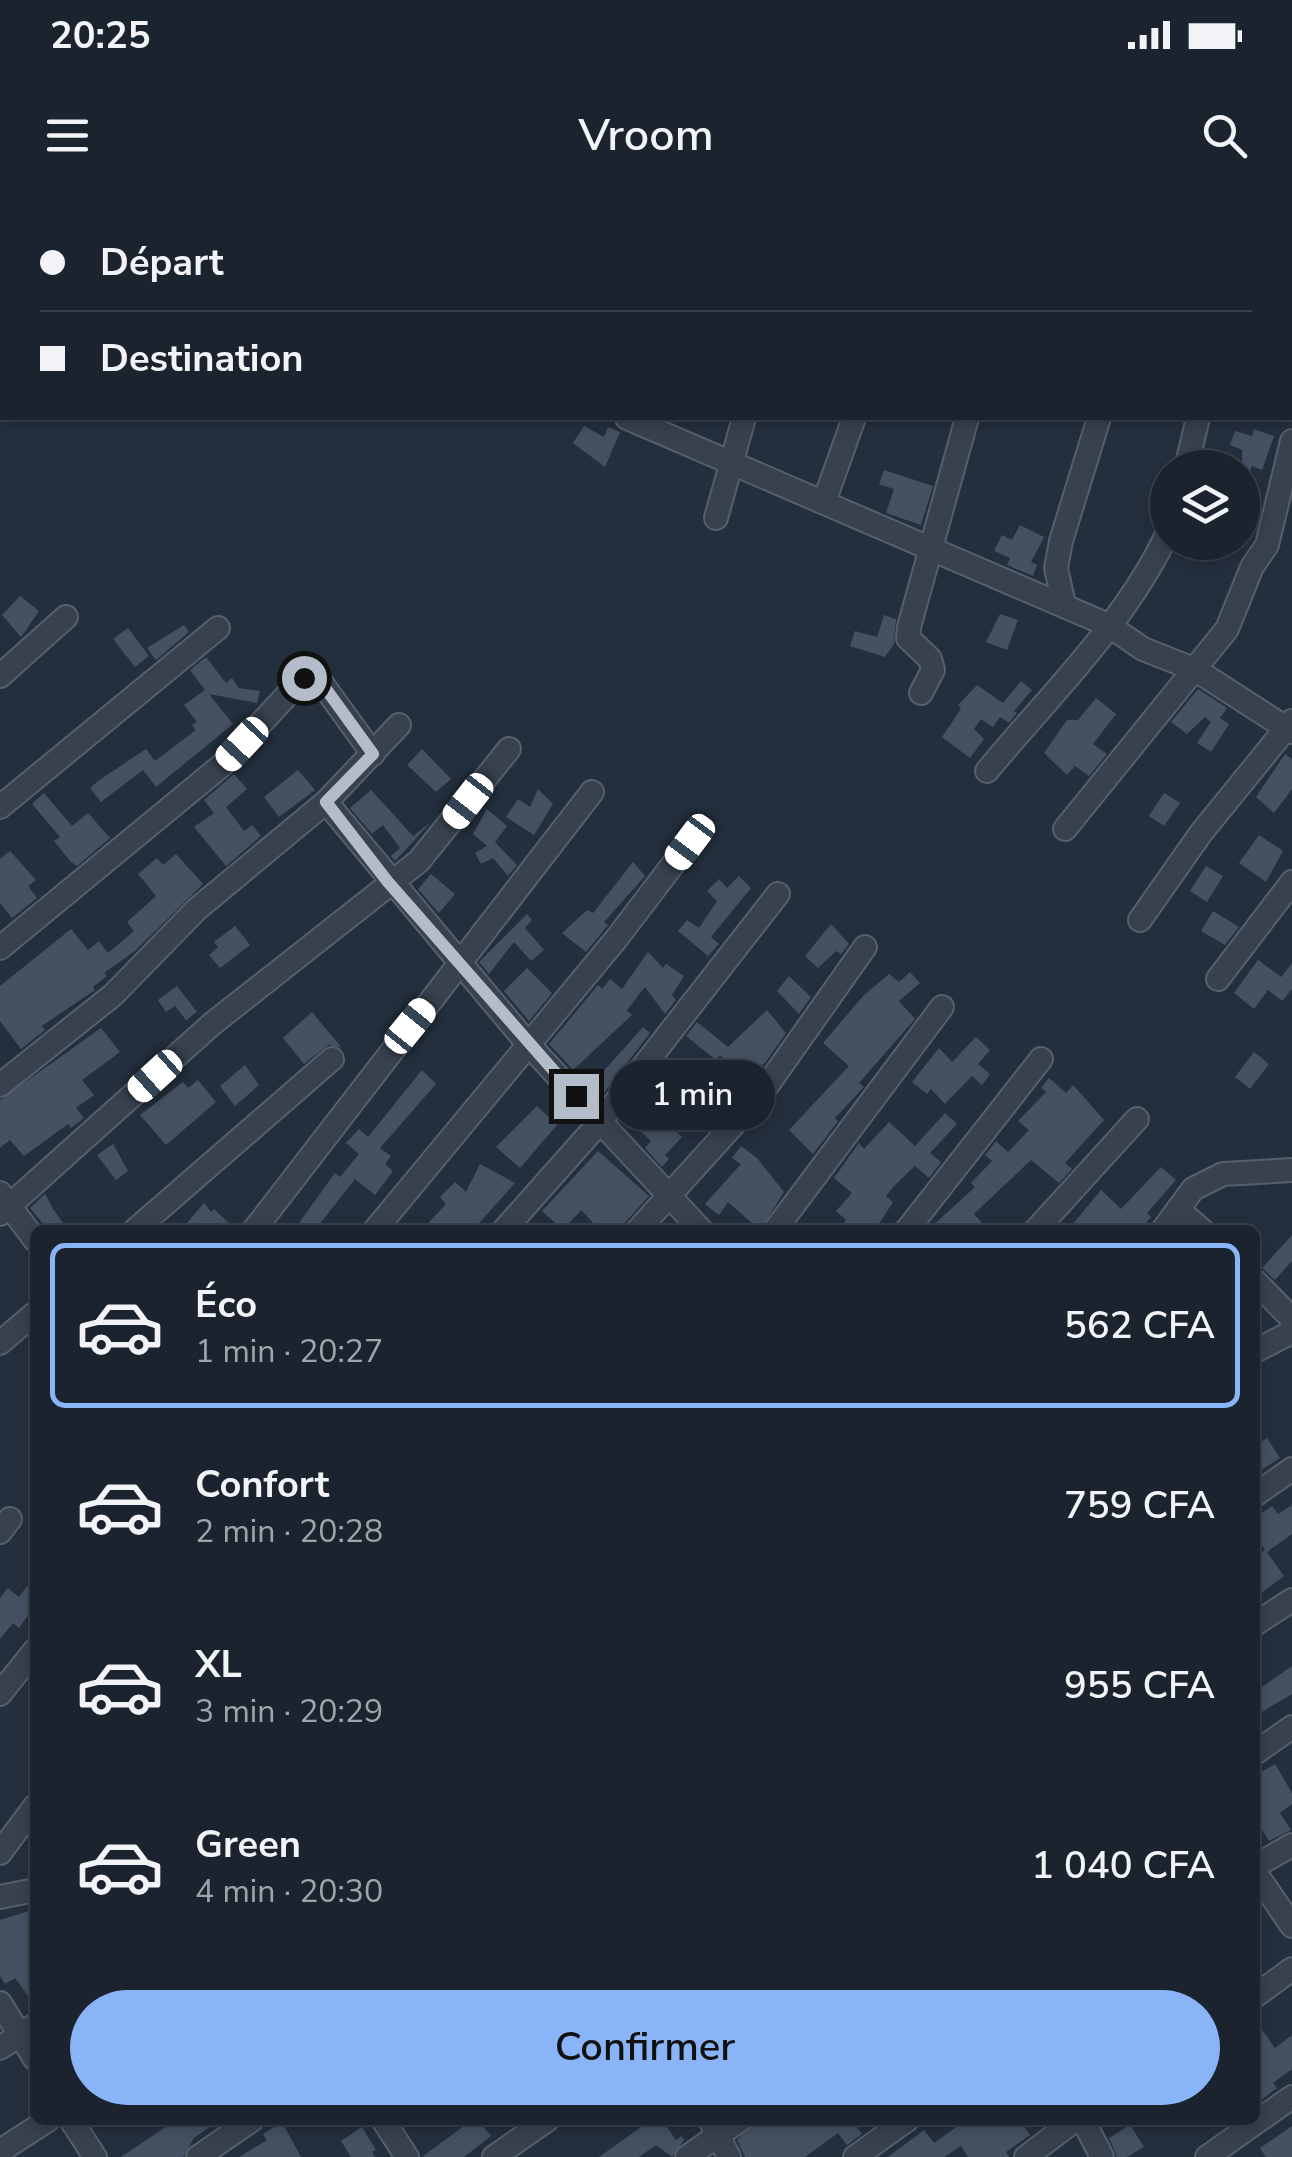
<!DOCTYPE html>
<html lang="fr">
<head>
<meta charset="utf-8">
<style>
  :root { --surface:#1b232e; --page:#242b36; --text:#f1f3f6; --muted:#a0a4aa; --line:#39404a; --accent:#8ab4f8 }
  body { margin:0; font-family:"Nunito Sans",sans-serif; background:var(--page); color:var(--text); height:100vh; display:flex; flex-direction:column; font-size:38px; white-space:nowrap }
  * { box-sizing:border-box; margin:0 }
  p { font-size:32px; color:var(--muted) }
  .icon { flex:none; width:55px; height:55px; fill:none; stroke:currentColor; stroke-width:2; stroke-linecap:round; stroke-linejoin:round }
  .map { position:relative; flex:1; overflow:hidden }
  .details { position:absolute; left:30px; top:1025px; width:1230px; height:900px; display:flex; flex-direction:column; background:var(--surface); border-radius:15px; box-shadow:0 5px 15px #0003,0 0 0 2px var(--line) }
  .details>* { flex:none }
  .banner { position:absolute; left:0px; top:0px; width:1292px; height:220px; box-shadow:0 5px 15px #0003,0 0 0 2px var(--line); display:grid; align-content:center; height:220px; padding:0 40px; background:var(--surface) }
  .tools { position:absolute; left:1150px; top:250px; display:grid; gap:20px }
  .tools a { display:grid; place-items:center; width:110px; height:110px; border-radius:50%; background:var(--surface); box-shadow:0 5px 15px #0003,0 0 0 2px var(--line); font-size:50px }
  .end { position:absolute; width:45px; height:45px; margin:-22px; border:12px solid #b4bcc9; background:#111; box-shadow:0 0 0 5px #111 }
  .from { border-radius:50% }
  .bubble { position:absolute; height:70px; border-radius:35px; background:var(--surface); box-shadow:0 5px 15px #0003,0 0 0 2px var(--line); font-size:32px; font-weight:600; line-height:70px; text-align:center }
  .car { position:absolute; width:30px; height:60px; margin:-30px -15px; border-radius:12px; box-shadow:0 0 8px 2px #0007; background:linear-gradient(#fff 24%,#345 0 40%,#fff 0 76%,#345 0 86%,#fff 0) }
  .banner b { display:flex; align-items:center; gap:35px; height:95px; font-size:38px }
  .banner b+b { border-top:2px solid var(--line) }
  .banner i { width:25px; height:25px; background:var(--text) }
  ul { padding:18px 0 0; list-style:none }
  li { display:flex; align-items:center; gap:30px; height:165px; margin:0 20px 15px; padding:0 20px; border:5px solid transparent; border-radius:15px }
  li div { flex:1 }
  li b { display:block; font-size:38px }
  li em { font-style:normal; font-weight:600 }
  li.on { border-color:var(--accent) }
  li>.icon { width:90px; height:90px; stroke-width:1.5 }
  .action { display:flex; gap:20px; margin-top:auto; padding:20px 40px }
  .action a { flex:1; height:115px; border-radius:60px; background:var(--accent); color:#111; font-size:40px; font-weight:600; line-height:115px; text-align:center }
  .status { display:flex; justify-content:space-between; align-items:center; height:70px; padding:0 50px; background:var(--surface); direction:ltr }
  .status svg { height:28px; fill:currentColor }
  header { display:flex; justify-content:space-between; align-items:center; height:130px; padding:0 40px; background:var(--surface); font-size:45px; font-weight:600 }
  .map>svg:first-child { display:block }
  .building { fill:#455162 }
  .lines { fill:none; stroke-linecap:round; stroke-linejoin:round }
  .minor-casing { stroke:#565f6c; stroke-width:26 }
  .path { stroke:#44595c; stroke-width:2.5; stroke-dasharray:8 8; stroke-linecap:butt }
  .minor { stroke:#38414e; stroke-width:22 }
  .route { stroke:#b4bcc9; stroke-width:12 }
</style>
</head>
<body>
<div class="status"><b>20:25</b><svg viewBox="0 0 49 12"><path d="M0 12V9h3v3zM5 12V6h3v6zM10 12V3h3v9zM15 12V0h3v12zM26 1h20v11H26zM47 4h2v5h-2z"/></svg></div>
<header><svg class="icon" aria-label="menu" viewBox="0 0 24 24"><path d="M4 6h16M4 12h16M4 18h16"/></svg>Vroom<svg class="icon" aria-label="search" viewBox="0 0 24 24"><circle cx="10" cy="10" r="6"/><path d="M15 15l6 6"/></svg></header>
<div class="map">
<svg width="1292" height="1957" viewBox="0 0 1292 1957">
  <rect width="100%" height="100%" fill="#242f3e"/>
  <g class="building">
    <polygon points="584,226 604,237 608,227 620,232 605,267 573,243"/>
    <polygon points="1254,229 1274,236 1262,270 1252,266 1242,288 1242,250 1230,245 1235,231 1252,236"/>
    <polygon points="884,270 933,286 921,325 886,313 894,289 879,284"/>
    <polygon points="1020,325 1044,337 1031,362 1037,365 1033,376 1007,365 1010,358 994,351 1002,335 1012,340"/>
    <polygon points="20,396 39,411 21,437 2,415"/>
    <polygon points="1000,414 1018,420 1007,450 986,442"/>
    <polygon points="884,415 896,419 894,444 885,457 850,446 855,431 877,437"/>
    <polygon points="184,425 189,432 156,460 147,448"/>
    <polygon points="128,428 149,456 135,467 113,439"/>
    <polygon points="206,457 226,483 232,478 239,488 260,491 257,503 209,494 233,524 156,587 143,570 101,602 90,588 98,581 146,549 155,561 196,530 192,525 197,522 184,505 205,490 190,470"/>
    <polygon points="1021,481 1032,490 1014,511 1017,513 1009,523 1000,517 993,527 981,519 974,529 984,539 970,558 942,537 961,509 958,505 977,485 1003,503"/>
    <polygon points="1198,489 1227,508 1220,518 1229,524 1211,552 1197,543 1211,522 1205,517 1187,534 1171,522"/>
    <polygon points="1096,498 1116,514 1093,544 1107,554 1089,576 1075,566 1067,575 1044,553 1067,520 1078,520"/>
    <polygon points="422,549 451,579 436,592 407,565"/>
    <polygon points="1285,554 1292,559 1292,589 1274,613 1256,597"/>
    <polygon points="298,570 315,590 279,617 264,597"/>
    <polygon points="234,574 247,589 226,607 244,631 252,625 261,636 226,666 194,627 214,613 204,600"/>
    <polygon points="538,589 553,604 534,635 506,617 518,599 530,607"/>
    <polygon points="371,590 413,636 431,622 395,661 391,656 400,648 383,625 372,634 350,608"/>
    <polygon points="44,593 72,626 88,613 110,638 77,666 71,662 54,641 60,637 32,604"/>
    <polygon points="1164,593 1180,603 1164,626 1149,616"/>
    <polygon points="487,609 507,626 495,642 517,665 508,676 493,658 481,664 475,653 487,646 473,634"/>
    <polygon points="1259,635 1283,651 1266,682 1239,663"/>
    <polygon points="10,651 36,680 28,686 37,698 12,718 0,703 0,659"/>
    <polygon points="176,654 203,684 135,751 104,773 107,776 93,787 95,790 42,826 45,830 21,849 0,821 0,786 71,729 88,750 99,741 108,753 134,731 127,722 156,696 138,674 157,658 163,665"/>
    <polygon points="633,662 645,676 604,722 608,725 586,752 562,733 587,710 593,713"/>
    <polygon points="1206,666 1223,676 1207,702 1190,691"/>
    <polygon points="431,674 455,694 439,713 418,689"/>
    <polygon points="739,676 751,688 711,737 719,744 708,756 678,731 687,720 699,728 717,701 707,691 719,679 727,688"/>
    <polygon points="1213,711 1239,727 1225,745 1201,731"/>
    <polygon points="527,714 532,720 525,728 544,750 531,761 514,742 489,774 479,762"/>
    <polygon points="831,724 849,744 841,754 836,751 818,768 805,756"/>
    <polygon points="235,726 250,745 220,768 209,755 218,747 214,742"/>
    <polygon points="648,752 663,768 666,764 684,776 672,795 676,800 665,814 645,787 627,810 632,815 573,870 549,844 598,785 602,789 610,779 622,789"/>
    <polygon points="1258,760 1281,777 1292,763 1292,789 1282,801 1268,790 1254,809 1234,793"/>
    <polygon points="527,768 552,793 529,821 504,791"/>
    <polygon points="910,772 920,783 899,801 915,819 859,883 864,887 835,918 838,921 813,954 789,930 849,866 823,843 863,796 889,774 899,782"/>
    <polygon points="789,776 811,797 799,814 777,791"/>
    <polygon points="177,786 197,812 186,820 175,806 166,812 158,800"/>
    <polygon points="767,810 786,833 765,863 743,880 720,855 716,860 686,836 697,822 728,847"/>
    <polygon points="312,812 341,847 328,845 304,864 283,838"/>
    <polygon points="643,827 650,833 604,893 593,883"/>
    <polygon points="101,828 120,852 82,880 94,895 76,908 84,918 71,928 68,924 24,956 10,940 0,948 0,900"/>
    <polygon points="976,837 990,850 978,864 990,874 982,885 972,876 945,904 931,889 927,894 912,882 939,848 952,862"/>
    <polygon points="1254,852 1269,864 1250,889 1235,877"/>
    <polygon points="245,865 259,885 235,906 220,886"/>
    <polygon points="422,870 436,884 380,948 391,956 385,964 393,971 375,995 355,979 315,1030 294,1030 335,973 340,977 359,954 346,943 359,929 368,937"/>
    <polygon points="1049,878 1066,893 1073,885 1104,920 1065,963 1072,969 1059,983 1031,960 974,1014 988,1030 928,1030 975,987 971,983 992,961 985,955 996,941 1008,952 1029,930 1018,921 1046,892 1041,888"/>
    <polygon points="198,880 216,902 166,945 140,915 183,882 188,888"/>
    <polygon points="537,906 557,925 520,968 496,947"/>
    <polygon points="651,909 682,937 665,955 669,959 662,967 645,948 651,941 635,926"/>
    <polygon points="945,913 957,924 930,953 941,962 929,978 915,966 896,984 886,996 893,1002 875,1030 838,1030 846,1020 836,1011 852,993 834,978 859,943 864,949 889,922 915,946"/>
    <polygon points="113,944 128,971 116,980 97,955"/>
    <polygon points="741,946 757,958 784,992 760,1030 728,1002 719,1015 705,1004 741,964 732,958"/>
    <polygon points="598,951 649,996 618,1030 600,1030 581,1010 563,1030 542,1011"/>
    <polygon points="480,964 515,983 473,1030 422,1030 446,1004 440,997 455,982 466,992"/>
    <polygon points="1161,967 1176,980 1147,1013 1151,1017 1140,1030 1068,1030 1101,990 1121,1009"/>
    <polygon points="45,994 53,1009 68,1030 48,1030 30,1008"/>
    <polygon points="204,1003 211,1012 214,1009 236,1030 181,1030"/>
    <polygon points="1292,1035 1292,1061 1275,1080 1262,1068"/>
    <polygon points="1267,1238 1280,1258 1255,1274 1255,1246"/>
    <polygon points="1292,1305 1292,1334 1267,1352 1284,1376 1255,1398 1255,1357 1265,1350 1255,1336 1255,1318 1272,1306 1278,1314"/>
    <polygon points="27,1386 35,1392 35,1406 19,1428 13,1423 0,1439 0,1398 8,1388 19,1397"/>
    <polygon points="1292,1466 1292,1494 1255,1516 1255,1492"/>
    <polygon points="1275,1564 1292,1593 1292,1604 1280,1613 1291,1630 1269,1641 1255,1618 1255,1576"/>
    <polygon points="35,1709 35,1805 15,1778 5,1784 0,1776 0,1720"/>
    <polygon points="1255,1820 1275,1848 1292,1835 1292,1869 1273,1883 1277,1888 1255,1905"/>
    <polygon points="176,1920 220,1920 194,1938 183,1957 121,1957"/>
    <polygon points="472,1920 478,1920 491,1936 464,1957 422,1957"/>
    <polygon points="651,1920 662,1920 676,1940 681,1936 684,1940 672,1957 656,1945 639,1957 599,1957"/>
    <polygon points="755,1920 858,1920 854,1923 862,1934 847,1945 838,1933 805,1957 745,1957 737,1940"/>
    <polygon points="966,1920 1020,1920 1030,1935 1006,1952 1009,1957 968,1957 961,1946 944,1957 888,1957 924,1930 934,1943"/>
    <polygon points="282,1922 301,1957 239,1957 267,1940 263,1934"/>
    <polygon points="1130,1925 1144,1947 1127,1957 1117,1957 1109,1938"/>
    <polygon points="1292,1926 1292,1957 1266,1957 1260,1948"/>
    <polygon points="362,1927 376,1950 372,1952 375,1957 351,1957 341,1941"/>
  </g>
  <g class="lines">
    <g class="minor-casing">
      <g id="minor">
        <polyline points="492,0 499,2"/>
        <polyline points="998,0 1003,2"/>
        <polyline points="577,2 578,0"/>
        <polyline points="689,2 690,0"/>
        <polyline points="804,2 805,0"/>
        <polyline points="917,2 918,0"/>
        <polyline points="1031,2 1032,0"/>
        <polyline points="1143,2 1143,0"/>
        <polyline points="1259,2 1260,0"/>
        <polyline points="1290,120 1292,121"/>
        <polyline points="627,218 1108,425 1143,449 1196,470 1292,532"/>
        <polyline points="1186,268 1198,218"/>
        <polyline points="824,302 854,218"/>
        <polyline points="716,318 744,218"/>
        <polyline points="1064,405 1056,368 1061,341 1099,218"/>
        <polyline points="0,476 66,417"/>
        <polyline points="921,493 933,470 930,459 908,438 909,427 967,218"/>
        <path d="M987 571C1049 496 1127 421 1168 332"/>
        <polyline points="326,602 528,844 701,1030"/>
        <polyline points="0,607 218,428"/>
        <polyline points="1065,629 1227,429 1252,367 1267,345 1292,241"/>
        <polyline points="1140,720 1201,633 1292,521"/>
        <polyline points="0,748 221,566 304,477 311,474 318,478 373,554"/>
        <polyline points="1218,779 1292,682"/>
        <polyline points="0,885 113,795 197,709 326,602 399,525"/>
        <polyline points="0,993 35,1040"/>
        <polyline points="1180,1011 1202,1030"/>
        <polyline points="0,1014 212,824 419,661 509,549"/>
        <polyline points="135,1030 332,859"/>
        <polyline points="254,1030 592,592"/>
        <polyline points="375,1030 617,738 690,642"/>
        <polyline points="504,1030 600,922 778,694"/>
        <polyline points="638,1030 762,893 865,747"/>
        <polyline points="775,1030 942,807"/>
        <polyline points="907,1030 1041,859"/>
        <polyline points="1036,1030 1137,919"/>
        <polyline points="1163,1030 1193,989 1223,974 1292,970"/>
        <polyline points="1255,1081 1292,1119"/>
        <polyline points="0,1143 35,1113"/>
        <polyline points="1255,1151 1292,1132"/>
        <polyline points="1255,1295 1292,1269"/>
        <polyline points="0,1332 10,1319"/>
        <polyline points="1255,1424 1292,1400"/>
        <polyline points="0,1494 35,1450"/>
        <polyline points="1255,1553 1292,1527"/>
        <polyline points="0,1653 35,1606"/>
        <polyline points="1255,1666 1292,1645"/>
        <polyline points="1255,1672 1292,1726"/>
        <polyline points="0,1697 35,1690"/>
        <polyline points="1255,1796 1292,1769"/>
        <polyline points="0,1803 35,1859"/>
        <polyline points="0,1848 35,1825"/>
        <polyline points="71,1920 95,1957"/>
        <polyline points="383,1920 407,1957"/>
        <polyline points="710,1920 729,1957"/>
        <polyline points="1083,1920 1102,1957"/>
        <polyline points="0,1951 48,1920"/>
        <polyline points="198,1957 252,1920"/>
        <polyline points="494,1957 547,1920"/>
        <polyline points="687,1957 740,1920"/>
        <polyline points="855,1957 907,1920"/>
        <polyline points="1026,1957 1075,1920"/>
        <polyline points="1207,1957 1292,1897"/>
      </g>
    </g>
    <g class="path">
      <polyline points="264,0 268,2"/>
      <polyline points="141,2 157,0"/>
      <polyline points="462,2 463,0"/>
      <polyline points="0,30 2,30"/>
    </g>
    <use href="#minor" class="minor"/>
  </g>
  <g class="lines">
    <polyline class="route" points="304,478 310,474 318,478 373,554 326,602 388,682 576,896"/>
  </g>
</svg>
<div class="tools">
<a><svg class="icon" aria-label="layers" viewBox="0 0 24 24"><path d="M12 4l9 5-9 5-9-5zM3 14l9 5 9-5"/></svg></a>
</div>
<i class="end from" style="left:304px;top:478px"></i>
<i class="end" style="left:576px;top:896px"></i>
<div class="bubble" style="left:610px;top:860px;width:165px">1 min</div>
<i class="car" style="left:242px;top:544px;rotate:223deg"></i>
<i class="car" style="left:468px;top:601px;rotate:218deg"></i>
<i class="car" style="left:690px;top:642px;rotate:217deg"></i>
<i class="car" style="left:410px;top:826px;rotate:39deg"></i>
<i class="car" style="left:155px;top:876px;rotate:228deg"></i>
<div class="banner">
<b><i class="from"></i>Départ</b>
<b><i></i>Destination</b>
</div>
<section class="details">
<ul>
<li class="on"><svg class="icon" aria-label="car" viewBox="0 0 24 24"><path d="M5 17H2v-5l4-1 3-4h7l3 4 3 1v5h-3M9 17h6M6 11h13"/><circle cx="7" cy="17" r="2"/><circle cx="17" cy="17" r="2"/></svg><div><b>Éco</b><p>1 min · 20:27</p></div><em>562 CFA</em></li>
<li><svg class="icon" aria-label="car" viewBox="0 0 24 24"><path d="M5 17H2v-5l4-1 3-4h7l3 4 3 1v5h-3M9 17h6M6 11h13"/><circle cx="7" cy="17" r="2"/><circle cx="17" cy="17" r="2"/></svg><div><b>Confort</b><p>2 min · 20:28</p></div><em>759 CFA</em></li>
<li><svg class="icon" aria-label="car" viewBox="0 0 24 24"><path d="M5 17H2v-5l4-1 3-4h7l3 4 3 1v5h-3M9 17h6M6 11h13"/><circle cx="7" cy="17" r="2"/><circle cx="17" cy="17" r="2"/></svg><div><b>XL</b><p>3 min · 20:29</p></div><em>955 CFA</em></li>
<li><svg class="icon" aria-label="car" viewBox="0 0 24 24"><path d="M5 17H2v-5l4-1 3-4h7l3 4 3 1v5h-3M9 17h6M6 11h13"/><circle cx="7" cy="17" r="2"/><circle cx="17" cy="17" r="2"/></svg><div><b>Green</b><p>4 min · 20:30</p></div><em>1 040 CFA</em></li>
</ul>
<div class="action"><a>Confirmer</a></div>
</section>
</div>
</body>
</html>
